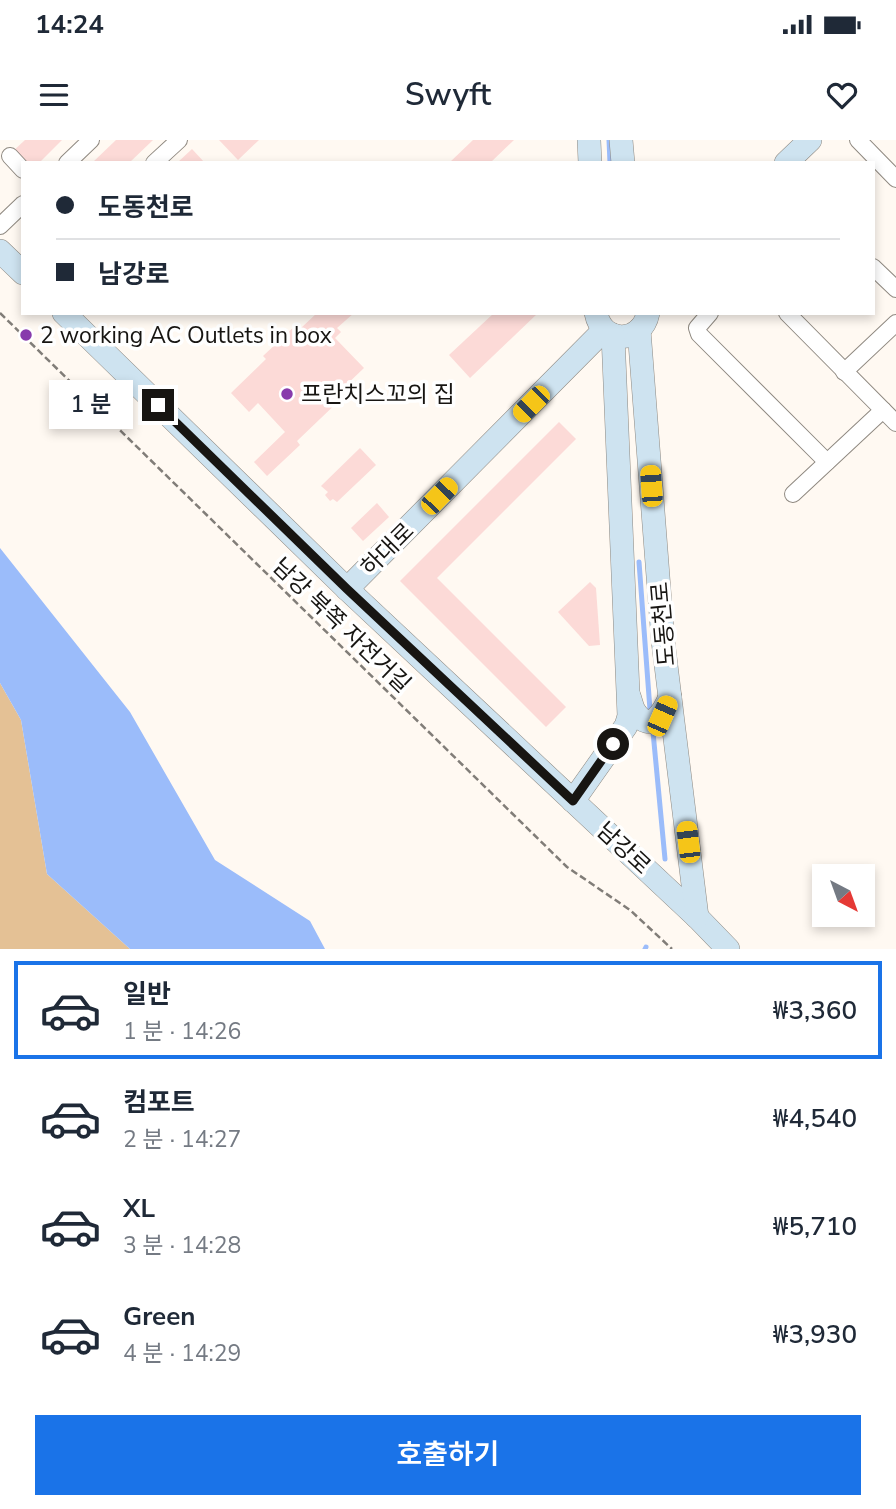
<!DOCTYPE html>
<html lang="ko">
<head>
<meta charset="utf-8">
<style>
  :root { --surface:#fff; --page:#f6f6f7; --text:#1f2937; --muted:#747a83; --line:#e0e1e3; --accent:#1a73e8 }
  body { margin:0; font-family:"Nunito Sans","Noto Sans KR",sans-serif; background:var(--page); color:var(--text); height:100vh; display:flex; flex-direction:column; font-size:26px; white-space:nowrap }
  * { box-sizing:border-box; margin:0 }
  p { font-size:23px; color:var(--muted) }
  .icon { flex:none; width:38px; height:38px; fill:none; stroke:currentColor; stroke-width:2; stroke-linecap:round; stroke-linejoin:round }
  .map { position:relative; height:809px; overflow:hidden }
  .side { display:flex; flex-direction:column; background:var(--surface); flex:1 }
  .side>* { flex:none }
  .guide { position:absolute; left:21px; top:21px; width:854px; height:154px; border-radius:0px; box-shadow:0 4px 10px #0003; display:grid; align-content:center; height:154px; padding:0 35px; background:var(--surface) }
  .needle { width:46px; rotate:139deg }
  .controls { position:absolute; left:812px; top:724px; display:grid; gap:14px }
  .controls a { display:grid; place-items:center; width:63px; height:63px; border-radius:0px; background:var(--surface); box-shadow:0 4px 10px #0003; font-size:35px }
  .end { position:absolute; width:32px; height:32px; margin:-16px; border:9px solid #171512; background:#fff; box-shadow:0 0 0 4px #fff }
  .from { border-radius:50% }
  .bubble { position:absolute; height:49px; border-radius:0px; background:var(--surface); box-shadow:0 4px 10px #0003; font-size:23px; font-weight:600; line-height:49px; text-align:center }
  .car { position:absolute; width:21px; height:42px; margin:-21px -10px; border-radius:9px; box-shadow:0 0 5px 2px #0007; background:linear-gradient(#f5c518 24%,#345 0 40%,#f5c518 0 76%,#345 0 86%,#f5c518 0) }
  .guide b { display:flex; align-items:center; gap:24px; height:66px; font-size:26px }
  .guide b+b { border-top:2px solid var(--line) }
  .guide i { width:18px; height:18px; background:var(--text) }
  ul { padding:12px 0 0; list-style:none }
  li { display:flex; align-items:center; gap:21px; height:98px; margin:0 14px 10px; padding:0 21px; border:4px solid transparent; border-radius:0px }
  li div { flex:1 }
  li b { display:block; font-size:26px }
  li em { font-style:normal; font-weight:600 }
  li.active { border-color:var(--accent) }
  li>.icon { width:63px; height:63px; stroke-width:1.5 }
  .action { display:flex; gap:14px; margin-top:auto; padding:14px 35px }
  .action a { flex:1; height:80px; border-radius:0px; background:var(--accent); color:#fff; font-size:28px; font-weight:600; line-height:80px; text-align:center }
  .status { display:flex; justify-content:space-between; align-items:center; height:49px; padding:0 35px; background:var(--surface); direction:ltr }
  .status svg { height:19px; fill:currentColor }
  header { display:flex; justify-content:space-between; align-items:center; height:91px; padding:0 35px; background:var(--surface); font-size:32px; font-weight:600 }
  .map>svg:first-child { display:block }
  .green { fill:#e4c195 }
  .water { fill:#9bbcfa }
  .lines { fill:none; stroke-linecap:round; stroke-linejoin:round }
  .stream { stroke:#9bbcfa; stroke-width:5 }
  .building { fill:#fcdad7 }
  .street-casing { stroke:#8f8981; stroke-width:18 }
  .secondary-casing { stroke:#8f8981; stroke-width:24 }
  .path { stroke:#817d78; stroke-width:2.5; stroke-dasharray:7 3.5; stroke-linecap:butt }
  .street { stroke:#fff; stroke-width:16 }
  .secondary { stroke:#cee3f0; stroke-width:23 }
  .route { stroke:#171512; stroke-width:9 }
  .poi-dot { fill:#883bac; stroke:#fff; stroke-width:2.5 }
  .labels { text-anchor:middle; stroke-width:7; stroke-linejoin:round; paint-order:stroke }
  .poi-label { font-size:23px; fill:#171512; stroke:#fff; text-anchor:start }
  .street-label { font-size:23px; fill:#171512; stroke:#fff }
</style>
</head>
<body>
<div class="status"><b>14:24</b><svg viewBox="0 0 49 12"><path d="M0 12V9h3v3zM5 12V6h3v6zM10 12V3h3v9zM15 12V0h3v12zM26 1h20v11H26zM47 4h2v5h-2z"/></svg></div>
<header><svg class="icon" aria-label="menu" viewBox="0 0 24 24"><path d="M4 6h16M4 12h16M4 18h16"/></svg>Swyft<svg class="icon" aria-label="heart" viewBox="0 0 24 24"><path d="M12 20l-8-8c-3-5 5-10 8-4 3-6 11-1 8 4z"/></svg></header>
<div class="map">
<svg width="896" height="809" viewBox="0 0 896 809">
  <rect width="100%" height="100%" fill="#fff9f2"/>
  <polygon class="green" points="0,543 21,580 47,734 130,809 0,809"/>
  <polygon class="water" points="0,408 130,572 215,720 310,781 325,809 130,809 47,734 21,580 0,543"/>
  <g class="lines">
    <g class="stream">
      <polyline points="609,0 610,23"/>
      <polyline points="639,422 650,570"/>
      <polyline points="653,592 665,719"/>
      <polyline points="645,809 646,807"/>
    </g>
  </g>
  <g class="building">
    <polygon points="25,0 62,0 39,23 23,23 11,13"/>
    <polygon points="116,0 153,0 129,23 92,23"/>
    <polygon points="219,0 259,0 238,20"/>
    <polygon points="473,0 514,0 490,23 449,23"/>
    <polygon points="192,9 205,23 177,23"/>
    <polygon points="317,173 354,173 337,188 341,192 335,198 364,228 340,251 344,256 297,301 300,305 267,336 254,322 285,292 258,263 249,272 231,253 266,219 263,216 297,184 301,188"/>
    <polygon points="494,173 538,173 470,238 449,215"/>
    <polygon points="559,282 576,299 437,438 566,567 546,587 400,441"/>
    <polygon points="360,308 376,325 337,362 333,359 330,361 325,355 328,352 321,346"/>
    <polygon points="377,363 389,377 363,401 351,388"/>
    <polygon points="590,442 596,448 600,505 589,506 558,472"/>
  </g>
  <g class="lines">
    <g class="street-casing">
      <g id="street">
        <polyline points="858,0 896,39"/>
        <polyline points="10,16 23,30"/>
        <polyline points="67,23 91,0"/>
        <polyline points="154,23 179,0"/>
        <polyline points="0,86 23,64"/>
        <polyline points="873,127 896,149"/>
        <polyline points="710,173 697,188 699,194 827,322"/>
        <polyline points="787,173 896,283"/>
        <polyline points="844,232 896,183"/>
        <polyline points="793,354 883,270"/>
      </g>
    </g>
    <g class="secondary-casing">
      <g id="secondary">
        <polyline points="589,0 590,23"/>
        <polyline points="621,0 623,23"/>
        <polyline points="786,23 810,0"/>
        <polyline points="0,111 23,133"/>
        <polyline points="64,173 347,449 697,777 728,809"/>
        <path d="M596 173C602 205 642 204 648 173"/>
        <polyline points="639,190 663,501 697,777"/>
        <polyline points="347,449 604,190"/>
        <path d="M629 556C631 561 632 568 635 572 651 595 664 571 670 557"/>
        <polyline points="573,661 626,586 629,576 613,195"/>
      </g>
    </g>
    <polyline class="path" points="0,173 567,727 630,770 672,809"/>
    <use href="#street" class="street"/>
    <use href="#secondary" class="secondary"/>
  </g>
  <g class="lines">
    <polyline class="route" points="158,265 347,449 573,661 613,604"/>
  </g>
  <g class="poi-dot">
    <circle cx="26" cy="195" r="7"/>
    <circle cx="287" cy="254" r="7"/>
  </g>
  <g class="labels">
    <g class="poi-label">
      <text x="40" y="203">2 working AC Outlets in box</text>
      <text x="301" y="262">프란치스꼬의 집</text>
    </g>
    <g class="street-label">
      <text transform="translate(387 409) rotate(-45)" y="8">하대로</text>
      <text transform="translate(663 484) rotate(-95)" y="8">도동천로</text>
      <text transform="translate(342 485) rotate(44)" y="8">남강 북쪽 자전거길</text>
      <text transform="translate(624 708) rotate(43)" y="8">남강로</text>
    </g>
  </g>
</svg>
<div class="controls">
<a><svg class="needle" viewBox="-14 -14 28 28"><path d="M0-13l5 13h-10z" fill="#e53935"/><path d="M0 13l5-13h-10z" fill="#747a83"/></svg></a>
</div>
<i class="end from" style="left:613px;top:604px"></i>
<i class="end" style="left:158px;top:265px"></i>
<div class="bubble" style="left:49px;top:240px;width:84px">1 분</div>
<i class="car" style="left:531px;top:264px;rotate:225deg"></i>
<i class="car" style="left:651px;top:346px;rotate:356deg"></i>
<i class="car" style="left:439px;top:356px;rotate:44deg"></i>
<i class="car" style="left:662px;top:576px;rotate:24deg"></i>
<i class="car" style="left:688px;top:702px;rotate:353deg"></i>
<div class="guide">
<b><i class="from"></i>도동천로</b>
<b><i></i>남강로</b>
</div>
</div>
<section class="side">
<ul>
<li class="active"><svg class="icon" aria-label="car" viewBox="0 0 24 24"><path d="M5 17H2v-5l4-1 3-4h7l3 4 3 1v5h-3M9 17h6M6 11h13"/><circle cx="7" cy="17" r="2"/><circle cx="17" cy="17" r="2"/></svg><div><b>일반</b><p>1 분 · 14:26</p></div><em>₩3,360</em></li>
<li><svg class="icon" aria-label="car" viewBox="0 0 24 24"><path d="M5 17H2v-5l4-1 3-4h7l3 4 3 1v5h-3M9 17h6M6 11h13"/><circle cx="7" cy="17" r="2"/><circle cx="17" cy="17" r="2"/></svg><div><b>컴포트</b><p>2 분 · 14:27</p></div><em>₩4,540</em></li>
<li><svg class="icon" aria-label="car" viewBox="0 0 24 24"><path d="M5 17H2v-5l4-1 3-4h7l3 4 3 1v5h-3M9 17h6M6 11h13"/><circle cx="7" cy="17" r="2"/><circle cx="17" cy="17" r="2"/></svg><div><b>XL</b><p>3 분 · 14:28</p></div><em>₩5,710</em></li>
<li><svg class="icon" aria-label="car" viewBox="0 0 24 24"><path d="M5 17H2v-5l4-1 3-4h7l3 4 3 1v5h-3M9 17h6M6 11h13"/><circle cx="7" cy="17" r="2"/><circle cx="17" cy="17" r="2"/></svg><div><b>Green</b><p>4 분 · 14:29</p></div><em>₩3,930</em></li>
</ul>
<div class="action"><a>호출하기</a></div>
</section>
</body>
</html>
